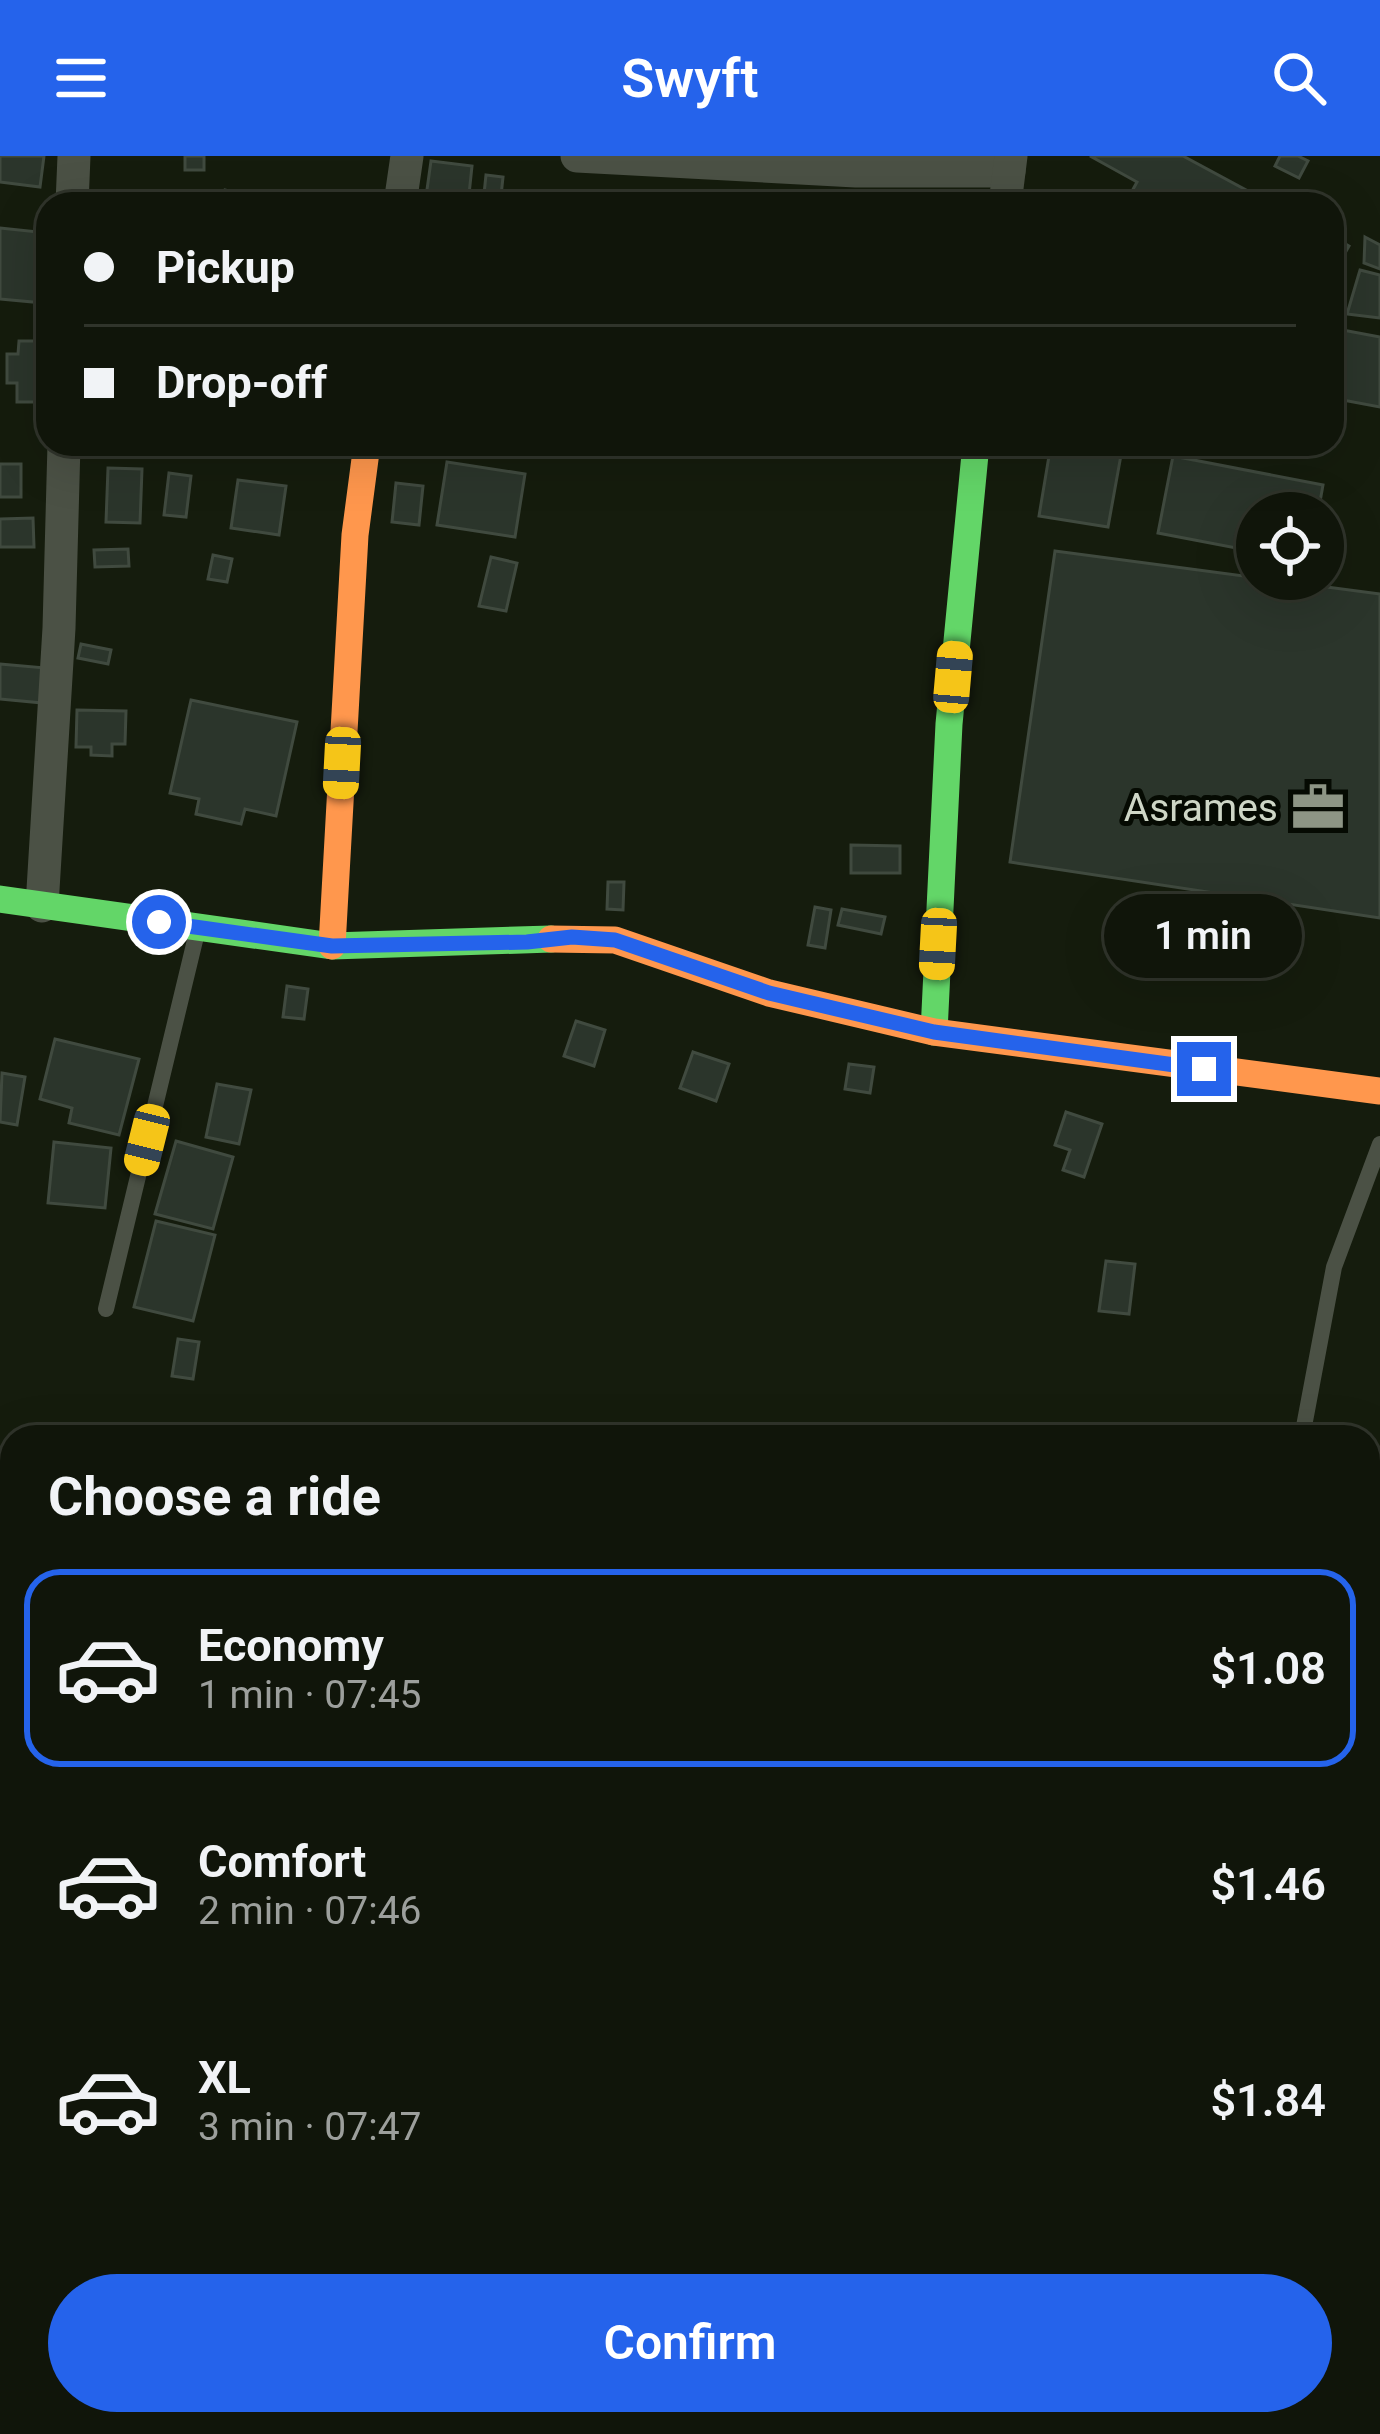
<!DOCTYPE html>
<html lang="en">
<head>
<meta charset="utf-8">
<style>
  :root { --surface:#10150a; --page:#191e13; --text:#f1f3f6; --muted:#9c9f9c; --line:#30342b; --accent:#2563eb }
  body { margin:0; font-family:Roboto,sans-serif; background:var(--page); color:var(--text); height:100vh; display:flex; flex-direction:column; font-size:45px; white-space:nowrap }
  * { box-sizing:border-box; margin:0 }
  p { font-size:39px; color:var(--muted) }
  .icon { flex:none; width:66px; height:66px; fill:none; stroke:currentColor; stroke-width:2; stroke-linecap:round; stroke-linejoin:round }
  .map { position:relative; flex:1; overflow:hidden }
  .panel { position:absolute; left:0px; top:1269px; width:1380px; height:1011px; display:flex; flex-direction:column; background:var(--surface); border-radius:36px 36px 0 0; box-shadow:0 12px 48px #0002,0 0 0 3px var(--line) }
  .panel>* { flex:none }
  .guide { position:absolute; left:36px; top:36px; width:1308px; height:264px; border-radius:36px; box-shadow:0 12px 48px #0002,0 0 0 3px var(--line); display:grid; align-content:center; height:264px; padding:0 48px; background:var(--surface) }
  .fabs { position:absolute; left:1236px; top:336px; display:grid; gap:24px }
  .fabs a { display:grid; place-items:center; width:108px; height:108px; border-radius:50%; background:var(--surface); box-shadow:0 12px 48px #0002,0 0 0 3px var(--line); font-size:60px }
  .end { position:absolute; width:54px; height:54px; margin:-27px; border:15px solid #2563eb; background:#fff; box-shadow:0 0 0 6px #fff }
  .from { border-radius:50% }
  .bubble { position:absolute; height:84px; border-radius:42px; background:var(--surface); box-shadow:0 12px 48px #0002,0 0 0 3px var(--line); font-size:39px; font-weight:600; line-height:84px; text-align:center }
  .car { position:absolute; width:36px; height:72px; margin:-36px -18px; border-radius:15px; box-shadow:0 0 9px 3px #0007; background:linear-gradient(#f5c518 24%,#345 0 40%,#f5c518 0 76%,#345 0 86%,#f5c518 0) }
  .guide b { display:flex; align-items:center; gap:42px; height:114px; font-size:45px }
  .guide b+b { border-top:3px solid var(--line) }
  .guide i { width:30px; height:30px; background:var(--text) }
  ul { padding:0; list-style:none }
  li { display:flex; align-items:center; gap:36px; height:198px; margin:0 24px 18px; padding:0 24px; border:6px solid transparent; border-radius:36px }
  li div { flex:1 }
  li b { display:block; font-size:45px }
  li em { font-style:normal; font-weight:600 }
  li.active { border-color:var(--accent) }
  li>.icon { width:108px; height:108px; stroke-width:1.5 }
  h2 { padding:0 48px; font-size:54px; line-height:144px }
  .primary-button { display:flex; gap:24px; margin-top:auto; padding:24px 48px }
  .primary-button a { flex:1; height:138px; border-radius:72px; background:var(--accent); color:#fff; font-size:48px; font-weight:600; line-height:138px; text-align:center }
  header { display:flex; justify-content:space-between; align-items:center; height:156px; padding:0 48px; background:var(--accent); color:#fff; font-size:54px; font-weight:600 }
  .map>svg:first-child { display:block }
  .water { fill:#021413 }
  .building { fill:#2b352b; stroke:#404a3f; stroke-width:3 }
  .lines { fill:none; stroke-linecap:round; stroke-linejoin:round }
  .lane { stroke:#4b5145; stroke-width:16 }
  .street { stroke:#4b5145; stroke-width:33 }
  .fast { stroke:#63d668; stroke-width:27 }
  .slow { stroke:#ff974d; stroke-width:27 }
  .route { stroke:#2563eb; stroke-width:15 }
  .labels { text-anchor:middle; stroke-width:10; stroke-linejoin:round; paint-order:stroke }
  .poi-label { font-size:39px; fill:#ced6c6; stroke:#050a02; text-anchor:end }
</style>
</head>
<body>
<header><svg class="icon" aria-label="menu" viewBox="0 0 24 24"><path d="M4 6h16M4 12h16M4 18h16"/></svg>Swyft<svg class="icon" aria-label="search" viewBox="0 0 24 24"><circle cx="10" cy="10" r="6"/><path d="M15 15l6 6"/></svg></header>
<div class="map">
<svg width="1380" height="2278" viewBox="0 0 1380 2278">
  <rect width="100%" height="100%" fill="#151c0d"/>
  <g class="water">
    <polygon points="0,1969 12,1972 12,2268 703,2268 722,2278 0,2278"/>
    <polygon points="1380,2145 1380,2278 787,2278 802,2268 1368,2268 1368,2162"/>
  </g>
  <g class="building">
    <polygon points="0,0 44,0 40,31 0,26"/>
    <rect x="185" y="0" width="19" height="14"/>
    <polygon points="1090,0 1183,0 1272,48 1125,48 1137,26"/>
    <polygon points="1280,0 1298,0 1308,5 1299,22 1275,10"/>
    <polygon points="431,5 472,10 468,48 425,48"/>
    <polygon points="486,19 503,21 501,40 484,38"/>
    <polygon points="225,34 244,39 241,48 221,48"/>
    <polygon points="0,72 48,77 44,147 0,143"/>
    <polygon points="1332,80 1349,90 1332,120"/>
    <polygon points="1365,81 1380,89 1380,113 1364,107"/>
    <polygon points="1360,114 1380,119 1380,162 1347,158"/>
    <polygon points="1332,172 1380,181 1380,251 1332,242"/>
    <polygon points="19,185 48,185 48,246 17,246 17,227 7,227 7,198 18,198"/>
    <polygon points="156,288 201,288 201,293"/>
    <polygon points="246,288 288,288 288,294 246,291"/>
    <polygon points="1051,288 1123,288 1108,371 1039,360"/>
    <polygon points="1173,300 1323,329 1318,357 1257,357 1257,396 1158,377"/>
    <polygon points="447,306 525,318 515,381 437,369"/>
    <rect x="0" y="308" width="21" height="33"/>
    <polygon points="108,312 142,313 140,367 106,366"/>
    <polygon points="169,317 191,320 186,361 164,359"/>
    <polygon points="238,324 286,330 279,379 231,372"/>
    <polygon points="396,327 423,330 419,369 392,366"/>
    <polygon points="33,362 34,391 0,391 0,363"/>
    <polygon points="128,393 129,410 95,411 94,394"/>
    <polygon points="1055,395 1380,438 1380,762 1010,706"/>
    <polygon points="213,399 232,403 227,426 208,423"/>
    <polygon points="491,401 517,407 506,455 479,450"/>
    <polygon points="81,488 111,494 108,508 78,502"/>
    <polygon points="0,508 46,512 43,547 0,543"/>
    <polygon points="191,544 297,566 276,660 245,653 241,668 196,658 199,643 170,637"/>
    <polygon points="77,554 126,555 125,588 112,588 112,600 91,599 91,591 76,591"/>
    <polygon points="851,689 900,690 900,717 851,717"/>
    <polygon points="608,726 624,726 623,754 607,753"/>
    <polygon points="815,751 831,754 825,792 808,789"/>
    <polygon points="842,753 885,761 881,778 838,769"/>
    <polygon points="287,830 308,833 304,863 283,861"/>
    <polygon points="576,865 605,874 594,910 564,900"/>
    <polygon points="55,883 139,903 119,979 69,967 72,952 40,943"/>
    <polygon points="693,896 729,908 716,945 680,932"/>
    <polygon points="849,908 874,911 870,937 845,933"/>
    <polygon points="2,917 25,921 17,969 0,966"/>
    <polygon points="217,928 251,934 239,988 206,981"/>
    <polygon points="1066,956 1102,968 1084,1021 1063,1014 1070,994 1055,989"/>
    <polygon points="176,985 233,1001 213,1073 155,1058"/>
    <polygon points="54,986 111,992 105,1052 48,1047"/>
    <polygon points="156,1065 215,1079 193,1165 134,1151"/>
    <polygon points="1106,1105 1135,1108 1129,1158 1099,1155"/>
    <polygon points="178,1183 199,1186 193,1223 172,1220"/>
    <polygon points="12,1541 12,1667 7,1668 0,1664 0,1543"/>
  </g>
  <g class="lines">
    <g class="lane">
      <polyline points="106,1153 198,772"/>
      <polyline points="1302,1281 1334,1111 1380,988"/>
    </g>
    <g class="street">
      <polyline points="577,0 856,15 1009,15"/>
      <polyline points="72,48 74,0"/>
      <polyline points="400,48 407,0"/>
      <polyline points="1005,48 1011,0"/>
      <polyline points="42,750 59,472 64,288"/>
    </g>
    <g class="fast">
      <polyline points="0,743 332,790 551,783"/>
      <polyline points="934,876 949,568 976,288"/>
    </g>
    <g class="slow">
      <polyline points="551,783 615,784 769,837 934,876 1380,935"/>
      <polyline points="332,790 355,379 367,288"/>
    </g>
  </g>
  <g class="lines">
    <polyline class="route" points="159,766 332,790 527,786 572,781 615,784 769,837 934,876 1204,913"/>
  </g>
  <defs>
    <g id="office-bare" transform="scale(4.14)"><path d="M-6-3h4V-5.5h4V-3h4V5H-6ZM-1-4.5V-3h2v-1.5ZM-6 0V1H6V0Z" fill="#8d9585" stroke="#050a02" stroke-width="2.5" paint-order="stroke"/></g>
  </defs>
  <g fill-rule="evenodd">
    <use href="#office-bare" x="1318" y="651"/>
  </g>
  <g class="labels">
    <g class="poi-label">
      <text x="1278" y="665">Asrames</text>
    </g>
  </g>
</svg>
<div class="fabs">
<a><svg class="icon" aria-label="locate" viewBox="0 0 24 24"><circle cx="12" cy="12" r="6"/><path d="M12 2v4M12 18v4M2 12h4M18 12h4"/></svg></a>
</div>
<i class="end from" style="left:159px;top:766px"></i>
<i class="end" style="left:1204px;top:913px"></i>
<div class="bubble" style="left:1104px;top:738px;width:198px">1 min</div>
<i class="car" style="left:953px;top:521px;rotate:5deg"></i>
<i class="car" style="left:342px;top:607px;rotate:183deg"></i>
<i class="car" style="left:938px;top:788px;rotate:183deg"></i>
<i class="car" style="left:147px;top:984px;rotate:194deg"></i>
<div class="guide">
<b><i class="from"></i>Pickup</b>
<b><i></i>Drop-off</b>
</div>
<section class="panel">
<h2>Choose a ride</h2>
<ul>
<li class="active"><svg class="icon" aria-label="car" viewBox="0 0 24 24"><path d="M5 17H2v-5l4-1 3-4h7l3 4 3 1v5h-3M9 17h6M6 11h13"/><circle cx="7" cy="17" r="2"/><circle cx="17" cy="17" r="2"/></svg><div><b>Economy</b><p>1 min · 07:45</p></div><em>$1.08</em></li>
<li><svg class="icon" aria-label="car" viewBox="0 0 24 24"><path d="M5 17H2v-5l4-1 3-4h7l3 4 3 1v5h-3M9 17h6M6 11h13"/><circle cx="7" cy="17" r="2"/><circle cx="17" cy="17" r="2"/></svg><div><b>Comfort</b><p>2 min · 07:46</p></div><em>$1.46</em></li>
<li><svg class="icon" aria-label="car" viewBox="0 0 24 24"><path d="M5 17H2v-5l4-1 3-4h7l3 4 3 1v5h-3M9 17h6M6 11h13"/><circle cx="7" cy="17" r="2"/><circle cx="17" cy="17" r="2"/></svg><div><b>XL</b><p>3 min · 07:47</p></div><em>$1.84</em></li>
</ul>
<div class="primary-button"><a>Confirm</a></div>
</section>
</div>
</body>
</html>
